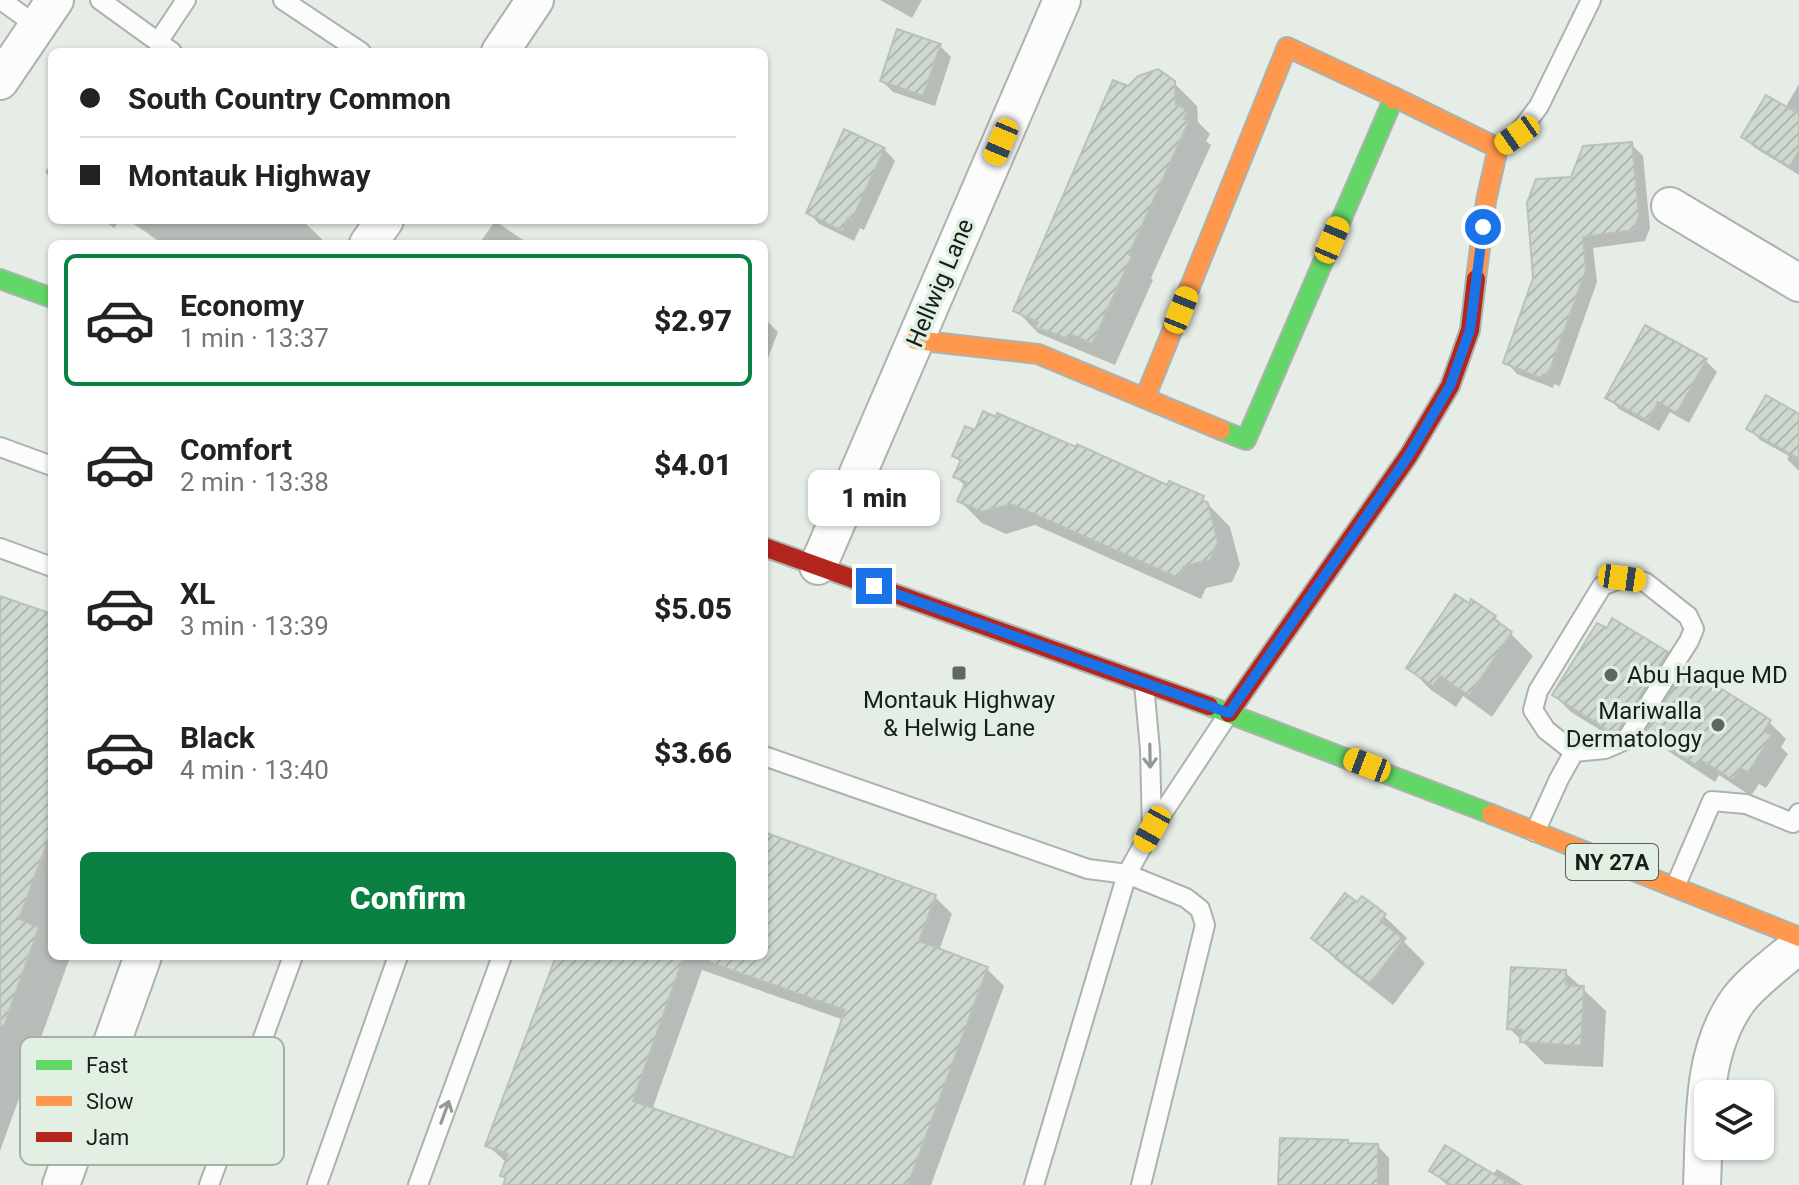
<!DOCTYPE html>
<html lang="en">
<head>
<meta charset="utf-8">
<style>
  :root { --surface:#fff; --page:#f6f6f6; --text:#222; --muted:#767676; --line:#e0e0e0; --accent:#0b8043 }
  body { margin:0; font-family:Roboto,sans-serif; background:var(--page); color:var(--text); height:100vh; display:flex; flex-direction:column; font-size:30px; white-space:nowrap }
  * { box-sizing:border-box; margin:0 }
  p { font-size:26px; color:var(--muted) }
  .icon { flex:none; width:44px; height:44px; fill:none; stroke:currentColor; stroke-width:2; stroke-linecap:round; stroke-linejoin:round }
  .map { position:relative; flex:1; overflow:hidden }
  .drawer { position:absolute; left:48px; top:240px; width:720px; height:720px; display:flex; flex-direction:column; background:var(--surface); border-radius:12px; box-shadow:0 2px 6px #0004 }
  .drawer>* { flex:none }
  .banner { position:absolute; left:48px; top:48px; width:720px; height:176px; border-radius:12px; box-shadow:0 2px 6px #0004; display:grid; align-content:center; height:176px; padding:0 32px; background:var(--surface) }
  .tools { position:absolute; left:1694px; top:1080px; display:grid; gap:16px }
  .tools a { display:grid; place-items:center; width:80px; height:80px; border-radius:12px; background:var(--surface); box-shadow:0 2px 6px #0004; font-size:40px }
  .end { position:absolute; width:36px; height:36px; margin:-18px; border:10px solid #1a73e8; background:#fff; box-shadow:0 0 0 4px #fff }
  .from { border-radius:50% }
  .bubble { position:absolute; height:56px; border-radius:12px; background:var(--surface); box-shadow:0 2px 6px #0004; font-size:26px; font-weight:800; line-height:56px; text-align:center }
  .car { position:absolute; width:24px; height:48px; margin:-24px -12px; border-radius:10px; box-shadow:0 0 6px 2px #0007; background:linear-gradient(#f5c518 24%,#345 0 40%,#f5c518 0 76%,#345 0 86%,#f5c518 0) }
  .banner b { display:flex; align-items:center; gap:28px; height:76px; font-size:30px }
  .banner b+b { border-top:2px solid var(--line) }
  .banner i { width:20px; height:20px; background:var(--text) }
  ul { padding:14px 0 0; list-style:none }
  li { display:flex; align-items:center; gap:24px; height:132px; margin:0 16px 12px; padding:0 16px; border:4px solid transparent; border-radius:12px }
  li div { flex:1 }
  li b { display:block; font-size:30px }
  li em { font-style:normal; font-weight:800 }
  li.selected { border-color:var(--accent) }
  li>.icon { width:72px; height:72px; stroke-width:1.5 }
  .cta { display:flex; gap:16px; margin-top:auto; padding:16px 32px }
  .cta a { flex:1; height:92px; border-radius:12px; background:var(--accent); color:#fff; font-size:32px; font-weight:800; line-height:92px; text-align:center }
  .map>svg:first-child { display:block }
  .shadow { fill:#0003; fill-rule:evenodd }
  .building { fill:url(#building-hatch); stroke:#bbc0bb; stroke-width:2 }
  .lines { fill:none; stroke-linecap:round; stroke-linejoin:round }
  .lane-casing { stroke:#adb2ad; stroke-width:22 }
  .street-casing { stroke:#adb2ad; stroke-width:40 }
  .fast-casing { stroke:#adb2ad; stroke-width:22 }
  .slow-casing { stroke:#adb2ad; stroke-width:22 }
  .jam-casing { stroke:#adb2ad; stroke-width:22 }
  .lane { stroke:#fbfcfb; stroke-width:18 }
  .street { stroke:#fbfcfb; stroke-width:36 }
  .fast { stroke:#63d668; stroke-width:18 }
  .slow { stroke:#ff974d; stroke-width:18 }
  .jam { stroke:#b3261e; stroke-width:18 }
  .oneway { stroke:#959895 }
  .route { stroke:#1a73e8; stroke-width:10 }
  .poi-dot { fill:#606661; stroke:#e2f0e3; stroke-width:3 }
  .labels { text-anchor:middle; stroke-width:7; stroke-linejoin:round; paint-order:stroke }
  .shield { fill:#e2f0e3; stroke:#555d56; stroke-width:2 }
  .shield-label { font-size:22px; font-weight:bold; fill:#181e19 }
  .street-label { font-size:24px; fill:#181e19; stroke:#e2f0e3 }
  .poi-label { font-size:24px; fill:#181e19; stroke:#e2f0e3; text-anchor:start }
  .key { fill:#e2f0e3; stroke:#a5b1a6; stroke-width:2 }
  .key-label { font-size:22px; fill:#181e19 }
</style>
</head>
<body>
<div class="map">
<svg width="1799" height="1185" viewBox="0 0 1799 1185">
  <defs>
    <pattern id="building-hatch" width="6" height="6" patternUnits="userSpaceOnUse" patternTransform="scale(2)"><rect width="6" height="6" fill="#cdd8ce"/><path d="M-1 1l2-2M0 6l6-6M5 7l2-2" fill="none" stroke="#afb9b0"/></pattern>
  </defs>
  <rect width="100%" height="100%" fill="#e6ece6"/>
  <g class="shadow">
    <polygon points="880,0 922,0 912,18"/>
    <polygon points="940,46 951,57 935,106 893,92 882,81"/>
    <polygon points="1174,83 1197,106 1198,122 1210,134 1206,141 1211,145 1151,278 1153,280 1115,365 1038,333 1016,310 1129,88"/>
    <polygon points="1799,84 1799,175 1755,148 1743,137 1785,108"/>
    <polygon points="1631,144 1643,156 1650,228 1645,241 1593,248 1597,282 1560,386 1554,384 1553,388 1517,374 1506,362 1572,179"/>
    <polygon points="884,149 895,161 864,230 860,228 854,241 819,224 808,212"/>
    <polygon points="52,162 52,180 45,172"/>
    <polygon points="103,220 120,220 114,228"/>
    <polygon points="128,220 302,220 327,244 163,244"/>
    <polygon points="495,221 529,244 479,244"/>
    <polygon points="764,318 778,332 764,368"/>
    <polygon points="1706,361 1717,372 1689,423 1670,412 1659,431 1619,409 1608,397"/>
    <polygon points="1799,417 1799,471 1787,459 1789,456 1760,440 1749,428"/>
    <polygon points="954,456 1168,488 1202,498 1230,527 1240,565 1232,582 1206,588 1201,599 1035,525 1006,534 982,523 960,501 966,487 956,477 961,463"/>
    <polygon points="0,598 52,616 52,956 66,956 69,960 0,1151"/>
    <polygon points="1472,602 1495,618 1533,656 1492,717 1463,696 1456,707 1431,690 1408,667"/>
    <polygon points="1666,654 1685,673 1769,722 1786,739 1781,747 1788,754 1766,788 1759,784 1751,796 1719,775 1715,782 1665,749 1646,730 1635,747 1631,749 1571,712 1554,695"/>
    <path d="M764 834 935 897 952 914 939 951 987 969 1004 986 931 1185H505L507 1180 502 1175 507 1163 487 1145 558 956H764ZM702 970 844 1020 794 1161 652 1110Z"/>
    <polygon points="1358,905 1384,916 1407,938 1404,942 1425,963 1393,1005 1336,960 1314,938"/>
    <polygon points="1565,972 1606,1011 1603,1067 1545,1064 1509,1028"/>
    <polygon points="1348,1142 1350,1145 1378,1146 1389,1158 1389,1185 1280,1185"/>
    <polygon points="1497,1169 1523,1185 1447,1185 1432,1171 1492,1176"/>
  </g>
  <g class="building">
    <polygon points="897,29 941,44 923,96 880,81"/>
    <polygon points="1158,69 1175,81 1176,104 1188,110 1184,119 1189,121 1129,255 1132,256 1092,344 1071,334 1068,339 1047,331 1035,328 1038,322 1013,311 1113,80 1128,86 1138,76"/>
    <polygon points="1766,95 1799,114 1799,150 1790,167 1741,137"/>
    <polygon points="844,129 885,148 852,220 848,218 842,231 806,213"/>
    <polygon points="1632,142 1639,215 1634,230 1583,237 1586,270 1548,375 1543,374 1541,378 1503,363 1533,278 1527,203 1536,179 1571,177 1583,146"/>
    <polygon points="1645,325 1707,359 1677,413 1658,402 1648,421 1605,398"/>
    <polygon points="1766,395 1799,414 1799,459 1746,429"/>
    <polygon points="983,411 996,417 997,413 1076,447 1077,444 1167,485 1169,481 1204,496 1202,500 1208,503 1218,542 1210,560 1184,566 1178,578 1011,504 982,512 957,501 966,482 953,477 961,460 952,456 965,426 975,430"/>
    <polygon points="1455,594 1469,603 1471,599 1496,616 1494,619 1512,632 1469,696 1440,676 1433,686 1406,668"/>
    <polygon points="0,596 52,614 52,830 19,919 39,927 4,1026 0,1026"/>
    <polygon points="1612,618 1668,652 1618,730 1612,733 1552,695 1597,623 1607,628"/>
    <polygon points="1687,667 1771,720 1764,731 1772,735 1748,773 1741,768 1733,780 1701,760 1697,766 1645,732"/>
    <polygon points="764,832 936,895 919,941 988,967 908,1185 503,1185 506,1178 500,1176 508,1154 485,1146 556,956 684,956 633,1101 793,1158 845,1010 703,960 703,956 764,956"/>
    <polygon points="1345,893 1357,902 1362,896 1386,914 1380,921 1404,939 1370,984 1311,938"/>
    <polygon points="1511,967 1566,970 1566,985 1584,986 1581,1046 1520,1042 1522,1030 1507,1029"/>
    <polygon points="1280,1138 1348,1140 1348,1143 1378,1144 1378,1185 1278,1185"/>
    <polygon points="1445,1145 1512,1185 1452,1185 1429,1171"/>
  </g>
  <g class="lines">
    <g class="lane-casing">
      <g id="lane">
        <polyline points="1,0 37,26"/>
        <polyline points="100,0 172,52"/>
        <polyline points="283,0 361,52"/>
        <polyline points="158,42 186,0"/>
        <polyline points="1498,148 1517,135 1539,106 1591,0"/>
        <polyline points="0,447 52,466"/>
        <polyline points="0,548 52,567"/>
        <polyline points="1144,684 1150,750 1152,829"/>
        <polyline points="764,756 1088,869 1127,874 1152,829 1229,713"/>
        <polyline points="1535,832 1559,779 1574,752 1605,749 1626,740 1689,641 1694,629 1688,616 1645,582 1622,578 1602,586 1538,691 1533,710 1546,730 1574,752"/>
        <polyline points="1675,887 1712,801 1746,804 1793,823 1799,813"/>
        <polyline points="77,1060 102,1069"/>
        <polyline points="209,1185 293,956"/>
        <polyline points="317,1185 398,956"/>
        <polyline points="418,1185 502,956"/>
        <polyline points="1034,1185 1127,874 1186,898 1200,909 1205,925 1141,1185"/>
      </g>
    </g>
    <g class="street-casing">
      <g id="street">
        <polyline points="500,52 535,0"/>
        <polyline points="0,81 55,0"/>
        <polyline points="1670,206 1799,283"/>
        <polyline points="368,244 385,220"/>
        <polyline points="818,566 1062,0"/>
        <polyline points="61,1185 143,956"/>
        <path d="M1702 1185C1705 1123 1700 1052 1739 999 1755 979 1779 962 1799 945"/>
      </g>
    </g>
    <g class="fast-casing">
      <g id="fast">
        <polyline points="0,279 52,298"/>
        <polyline points="1221,430 1246,440 1393,100"/>
        <polyline points="1209,706 1491,814"/>
      </g>
    </g>
    <g class="slow-casing">
      <g id="slow">
        <polyline points="1394,97 1498,148 1486,201 1476,279"/>
        <polyline points="915,340 1038,354 1221,430"/>
        <polyline points="1145,398 1287,47 1394,97 1393,100"/>
        <polyline points="1491,814 1799,937"/>
      </g>
    </g>
    <g class="jam-casing">
      <g id="jam">
        <polyline points="764,547 1209,706"/>
        <polyline points="1229,713 1409,455 1450,386 1470,330 1476,279"/>
      </g>
    </g>
    <use href="#lane" class="lane"/>
    <use href="#street" class="street"/>
    <use href="#fast" class="fast"/>
    <use href="#slow" class="slow"/>
    <use href="#jam" class="jam"/>
  </g>
  <defs><path id="oneway-shaft" d="M-6 0H5M1.5-3L5.5 0L1.5 3" fill="none" stroke-width="1.6" stroke-linecap="round" stroke-linejoin="round" transform="scale(2)"/></defs>
  <g class="oneway">
    <use href="#oneway-shaft" transform="translate(1150 756) rotate(89)"/>
    <use href="#oneway-shaft" transform="translate(445 1112) rotate(-70)"/>
  </g>
  <g class="lines">
    <polyline class="route" points="874,586 1229,713 1409,455 1450,386 1470,330 1483,227"/>
  </g>
  <g class="poi-dot">
    <rect x="951" y="665" width="16" height="16" rx="4"/>
    <circle cx="1611" cy="675" r="8"/>
    <circle cx="1718" cy="725" r="8"/>
  </g>
  <g class="labels">
    <rect class="shield" x="1566" y="844" width="92" height="36" rx="6"/>
    <g class="shield-label">
      <text x="1612" y="870">NY 27A</text>
    </g>
    <g class="street-label">
      <text transform="translate(940 283) rotate(-67)" y="8">Hellwig Lane</text>
    </g>
    <g class="poi-label">
      <text x="1627" y="683">Abu Haque MD</text>
      <text x="959" y="708" text-anchor="middle">Montauk Highway<tspan x="959" dy="28">&amp; Helwig Lane</tspan></text>
      <text x="1702" y="719" text-anchor="end">Mariwalla<tspan x="1702" dy="28">Dermatology</tspan></text>
    </g>
  </g>
  <rect x="20" y="1037" width="264" height="128" rx="12" class="key"/>
  <rect x="36" y="1060" width="36" height="10" fill="#63d668"/>
  <rect x="36" y="1096" width="36" height="10" fill="#ff974d"/>
  <rect x="36" y="1132" width="36" height="10" fill="#b3261e"/>
  <g class="key-label">
    <text x="86" y="1073">Fast</text>
    <text x="86" y="1109">Slow</text>
    <text x="86" y="1145">Jam</text>
  </g>
</svg>
<div class="tools">
<a><svg class="icon" aria-label="layers" viewBox="0 0 24 24"><path d="M12 4l9 5-9 5-9-5zM3 14l9 5 9-5"/></svg></a>
</div>
<i class="end from" style="left:1483px;top:227px"></i>
<i class="end" style="left:874px;top:586px"></i>
<div class="bubble" style="left:808px;top:470px;width:132px">1 min</div>
<i class="car" style="left:1517px;top:135px;rotate:235deg"></i>
<i class="car" style="left:1001px;top:142px;rotate:203deg"></i>
<i class="car" style="left:1332px;top:240px;rotate:23deg"></i>
<i class="car" style="left:1181px;top:310px;rotate:22deg"></i>
<i class="car" style="left:1622px;top:578px;rotate:98deg"></i>
<i class="car" style="left:1367px;top:765px;rotate:291deg"></i>
<i class="car" style="left:1152px;top:829px;rotate:209deg"></i>
<div class="banner">
<b><i class="from"></i>South Country Common</b>
<b><i></i>Montauk Highway</b>
</div>
<section class="drawer">
<ul>
<li class="selected"><svg class="icon" aria-label="car" viewBox="0 0 24 24"><path d="M5 17H2v-5l4-1 3-4h7l3 4 3 1v5h-3M9 17h6M6 11h13"/><circle cx="7" cy="17" r="2"/><circle cx="17" cy="17" r="2"/></svg><div><b>Economy</b><p>1 min · 13:37</p></div><em>$2.97</em></li>
<li><svg class="icon" aria-label="car" viewBox="0 0 24 24"><path d="M5 17H2v-5l4-1 3-4h7l3 4 3 1v5h-3M9 17h6M6 11h13"/><circle cx="7" cy="17" r="2"/><circle cx="17" cy="17" r="2"/></svg><div><b>Comfort</b><p>2 min · 13:38</p></div><em>$4.01</em></li>
<li><svg class="icon" aria-label="car" viewBox="0 0 24 24"><path d="M5 17H2v-5l4-1 3-4h7l3 4 3 1v5h-3M9 17h6M6 11h13"/><circle cx="7" cy="17" r="2"/><circle cx="17" cy="17" r="2"/></svg><div><b>XL</b><p>3 min · 13:39</p></div><em>$5.05</em></li>
<li><svg class="icon" aria-label="car" viewBox="0 0 24 24"><path d="M5 17H2v-5l4-1 3-4h7l3 4 3 1v5h-3M9 17h6M6 11h13"/><circle cx="7" cy="17" r="2"/><circle cx="17" cy="17" r="2"/></svg><div><b>Black</b><p>4 min · 13:40</p></div><em>$3.66</em></li>
</ul>
<div class="cta"><a>Confirm</a></div>
</section>
</div>
</body>
</html>
